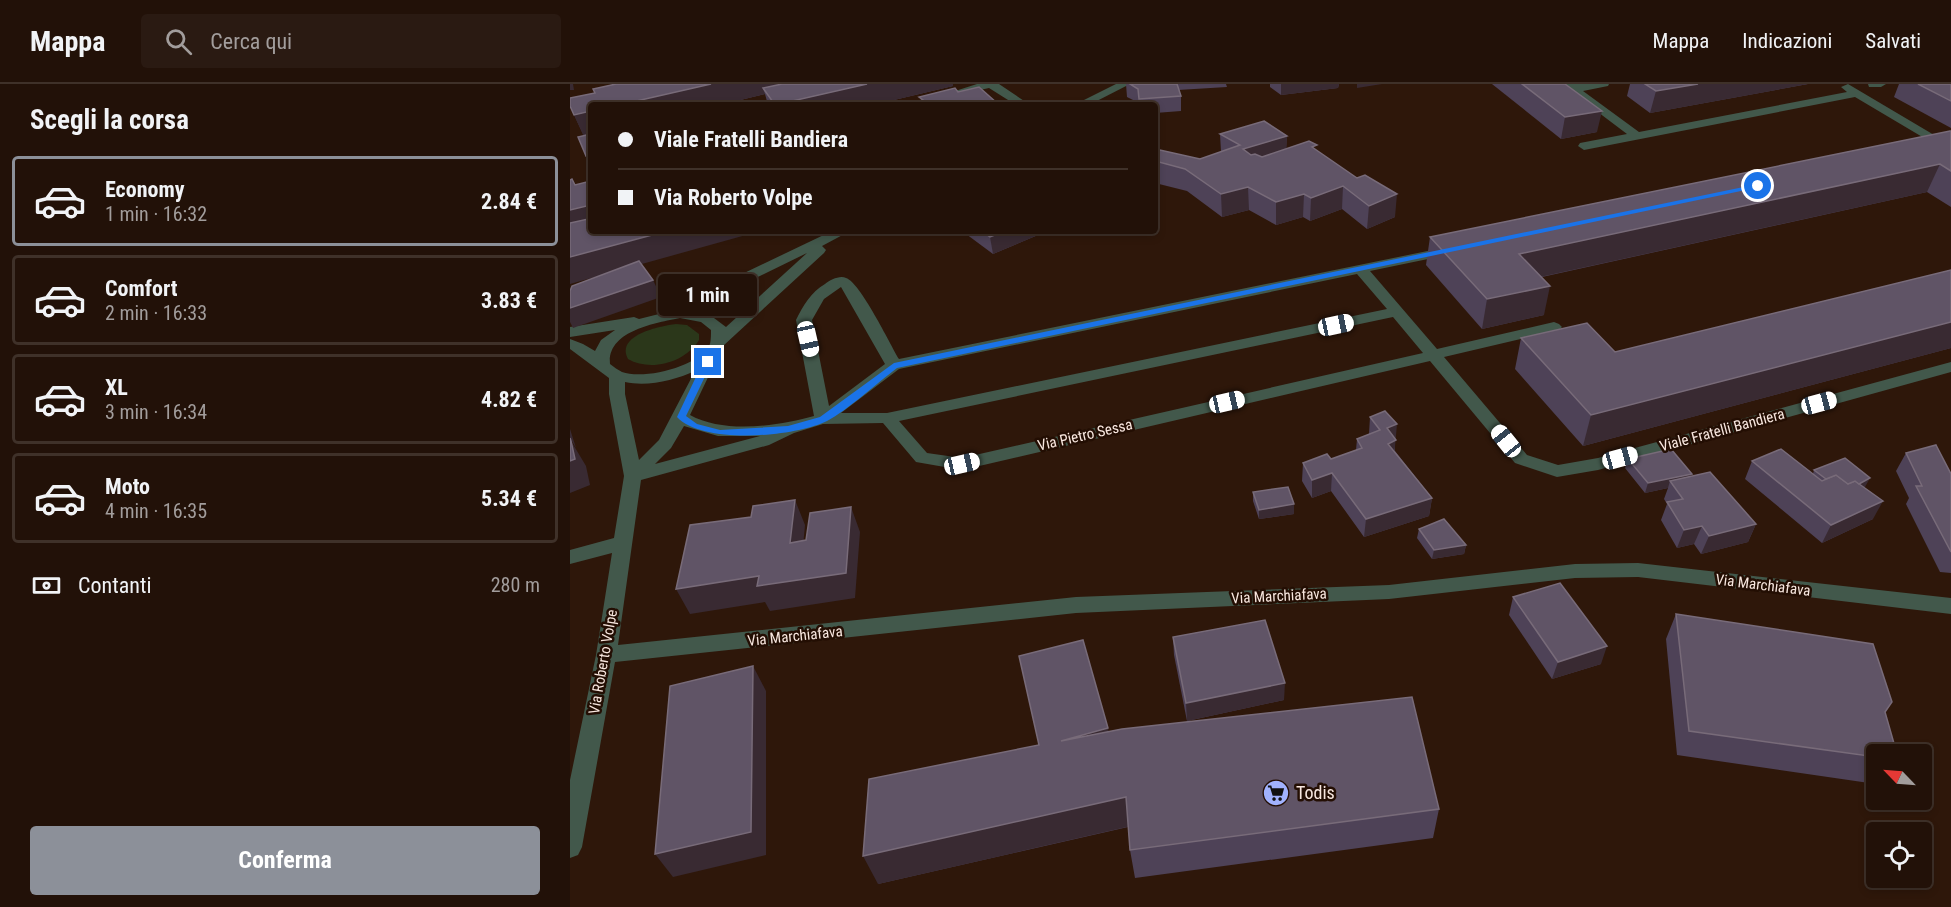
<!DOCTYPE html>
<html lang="it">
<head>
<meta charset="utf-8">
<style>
  :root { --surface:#221108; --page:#2a1a12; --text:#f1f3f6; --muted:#a29d9c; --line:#3f3129; --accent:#8c9099 }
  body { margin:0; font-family:"Roboto Condensed",sans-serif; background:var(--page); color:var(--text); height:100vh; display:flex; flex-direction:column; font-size:22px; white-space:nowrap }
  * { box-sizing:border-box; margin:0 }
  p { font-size:20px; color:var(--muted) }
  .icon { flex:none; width:33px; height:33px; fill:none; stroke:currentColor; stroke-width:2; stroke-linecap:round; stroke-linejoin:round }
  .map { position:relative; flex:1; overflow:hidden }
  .sheet { display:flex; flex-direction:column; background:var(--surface); width:570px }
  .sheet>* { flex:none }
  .banner { position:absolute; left:18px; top:18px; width:570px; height:132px; border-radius:6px; box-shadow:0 3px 9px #0003,0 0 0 2px var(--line); display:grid; align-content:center; height:132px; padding:0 30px; background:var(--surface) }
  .needle { width:39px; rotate:295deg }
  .tools { position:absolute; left:1296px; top:660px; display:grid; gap:12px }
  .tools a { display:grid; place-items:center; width:66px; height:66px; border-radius:6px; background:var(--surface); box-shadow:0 3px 9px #0003,0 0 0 2px var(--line); font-size:30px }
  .end { position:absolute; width:27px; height:27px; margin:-14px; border:8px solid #1a73e8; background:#fff; box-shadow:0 0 0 3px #fff }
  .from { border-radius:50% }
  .bubble { position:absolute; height:42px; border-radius:6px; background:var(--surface); box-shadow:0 3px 9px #0003,0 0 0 2px var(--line); font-size:20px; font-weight:700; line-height:42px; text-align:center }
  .car { position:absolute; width:18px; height:36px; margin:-18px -9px; border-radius:8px; box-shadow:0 0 4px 2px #0007; background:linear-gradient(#fff 24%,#345 0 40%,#fff 0 76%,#345 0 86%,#fff 0) }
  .banner b { display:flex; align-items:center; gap:21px; height:57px; font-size:22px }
  .banner b+b { border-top:2px solid var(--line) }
  .banner i { width:15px; height:15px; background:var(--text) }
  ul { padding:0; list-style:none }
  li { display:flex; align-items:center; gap:18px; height:90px; margin:0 12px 9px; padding:0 18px; border:3px solid var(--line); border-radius:6px }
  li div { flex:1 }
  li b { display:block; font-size:22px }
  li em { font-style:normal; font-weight:700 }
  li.active { border-color:var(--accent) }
  li>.icon { width:54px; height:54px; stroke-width:1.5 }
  h2 { padding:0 30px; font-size:27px; line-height:72px }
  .pay { display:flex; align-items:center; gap:15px; height:66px; padding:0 30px; font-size:22px }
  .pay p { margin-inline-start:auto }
  .action { display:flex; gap:12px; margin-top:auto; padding:12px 30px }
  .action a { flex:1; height:69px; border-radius:6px; background:var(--accent); color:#fff; font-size:24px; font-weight:700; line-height:69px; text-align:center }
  header { display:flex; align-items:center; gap:36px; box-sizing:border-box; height:84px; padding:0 30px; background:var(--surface); border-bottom:2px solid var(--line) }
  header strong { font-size:28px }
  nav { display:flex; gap:33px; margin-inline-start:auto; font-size:21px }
  .search { width:420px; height:54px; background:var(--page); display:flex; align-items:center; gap:15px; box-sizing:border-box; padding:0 21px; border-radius:6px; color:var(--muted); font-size:22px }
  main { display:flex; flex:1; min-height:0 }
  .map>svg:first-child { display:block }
  .green { fill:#2b371a }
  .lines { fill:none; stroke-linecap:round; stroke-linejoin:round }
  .minor { fill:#42584b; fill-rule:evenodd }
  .wall { fill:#4e4257 }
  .shaded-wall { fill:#392a32 }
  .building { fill:#605466; stroke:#786b79; stroke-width:1.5 }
  .route { fill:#1a73e8 }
  .labels { text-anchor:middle; stroke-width:5; stroke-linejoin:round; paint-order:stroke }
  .street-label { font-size:15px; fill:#f8e7df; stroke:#230e03 }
  .near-poi-label { font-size:18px; fill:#f8e7df; stroke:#230e03; text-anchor:start }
</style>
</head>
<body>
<header>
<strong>Mappa</strong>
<div class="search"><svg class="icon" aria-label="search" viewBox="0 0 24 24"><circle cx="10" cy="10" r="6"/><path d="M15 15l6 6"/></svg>Cerca qui</div>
<nav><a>Mappa</a><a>Indicazioni</a><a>Salvati</a></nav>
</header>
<main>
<section class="sheet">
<h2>Scegli la corsa</h2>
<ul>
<li class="active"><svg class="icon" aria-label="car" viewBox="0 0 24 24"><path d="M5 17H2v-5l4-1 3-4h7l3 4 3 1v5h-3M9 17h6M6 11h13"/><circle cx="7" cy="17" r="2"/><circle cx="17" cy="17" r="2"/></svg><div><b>Economy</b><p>1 min · 16:32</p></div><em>2.84 €</em></li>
<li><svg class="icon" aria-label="car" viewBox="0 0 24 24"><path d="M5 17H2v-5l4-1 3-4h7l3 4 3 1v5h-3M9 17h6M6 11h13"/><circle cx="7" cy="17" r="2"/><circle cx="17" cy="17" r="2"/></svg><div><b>Comfort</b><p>2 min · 16:33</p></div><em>3.83 €</em></li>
<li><svg class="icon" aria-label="car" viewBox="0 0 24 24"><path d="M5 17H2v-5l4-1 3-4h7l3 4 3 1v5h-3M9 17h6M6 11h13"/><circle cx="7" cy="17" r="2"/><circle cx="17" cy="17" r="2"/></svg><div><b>XL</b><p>3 min · 16:34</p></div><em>4.82 €</em></li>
<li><svg class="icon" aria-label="car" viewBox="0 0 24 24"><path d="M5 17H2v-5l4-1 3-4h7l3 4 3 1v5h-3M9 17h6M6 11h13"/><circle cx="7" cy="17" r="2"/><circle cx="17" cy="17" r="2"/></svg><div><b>Moto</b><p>4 min · 16:35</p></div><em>5.34 €</em></li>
</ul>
<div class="pay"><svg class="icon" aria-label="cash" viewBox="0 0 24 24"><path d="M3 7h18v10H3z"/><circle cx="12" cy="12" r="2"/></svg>Contanti<p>280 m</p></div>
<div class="action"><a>Conferma</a></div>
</section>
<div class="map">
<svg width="1381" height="823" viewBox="0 0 1381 823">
  <rect width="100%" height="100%" fill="#2e170a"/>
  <path class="green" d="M106 240 117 241 129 250V256C115 279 80 288 58 275 45 251 90 242 106 240Z"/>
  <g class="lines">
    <g class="minor">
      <polygon points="407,0 429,0 460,21 446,21 419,4 388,11 382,8"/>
      <polygon points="546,0 560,0 519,21 504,21"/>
      <polygon points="995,0 1039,0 1038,2 1013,7 1069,48 1277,8 1271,3 1278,0 1381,61 1381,70 1285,13 1014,66 1008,62 1010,59 1057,50 1000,7"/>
      <polygon points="1298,0 1316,0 1311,3 1299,3"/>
      <path d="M262 147H280L252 162 256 166 254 169 153 262 120 331C154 350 209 342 244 332L226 236C233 222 241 208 255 200 260 196 270 191 276 194 290 198 320 260 329 275L882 162 889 166 887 169 800 187 867 265 984 238 989 240 992 243 989 246 874 273 957 371 988 381 1028 374 1381 278V288L1028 386 987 393 945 379 860 277 392 386 346 378 313 339 253 340 224 349 199 361 71 396 48 561 506 513 819 501 1005 480 1068 479 1381 514V530L1068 493 1005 494 819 515 506 529 45 578 12 763 8 771 0 774V696L26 571 42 469 0 480V466L44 454 54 392 39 310V294L0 265V255L13 260 25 267 31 256 45 246 0 253V243L64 233 69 235 97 228 99 225ZM237 169 156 243 140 231 118 227ZM787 190 817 225 317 329H271L329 285ZM271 203 315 280 259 322 242 236 254 215ZM823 233 853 269 392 374 357 369 329 337ZM110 234 131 238 141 246C141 250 141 256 140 260 129 283 74 296 52 288 48 286 44 283 40 280 37 247 85 239 110 234ZM125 287 89 356 69 376 55 310V298C78 303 105 296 125 287ZM114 342 148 352H190L85 380 101 364Z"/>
    </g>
  </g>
  <g class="wall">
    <polygon points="46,0 141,0 123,4 141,0 383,0 383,2 303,21 198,21 195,10 150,21 21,21 21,83 8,53 14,52 0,22 0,14 25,9 23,5"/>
    <polygon points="556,0 656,0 657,3 608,6 611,12 611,27 585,29 585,21 569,21 569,19 557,13"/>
    <polygon points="700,0 769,0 768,4 711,11 700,3"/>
    <polygon points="922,0 995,0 1027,48 991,55"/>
    <polygon points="1060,0 1238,0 1080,29 1057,12"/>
    <polygon points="1329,0 1381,0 1381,44 1324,13"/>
    <polygon points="1381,47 1381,123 1357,108 972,193 974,231 912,245 856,181 860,153"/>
    <polygon points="650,50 717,52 716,65 747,67 825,133 797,145 772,125 740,137 733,133 706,141 679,126 652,133 617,107 585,99 585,69 630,75 651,68"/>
    <polygon points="392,147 468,147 468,151 423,170"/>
    <polygon points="1381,186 1381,264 1013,362 945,285 951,254 1045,268"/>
    <polygon points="800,333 825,356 825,367 862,414 859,432 794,453 761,407 742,414 732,397 733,379 761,375 786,366 787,355 799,350"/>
    <polygon points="1336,369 1381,390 1381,489 1370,488 1336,420 1339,414 1326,387"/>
    <polygon points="1058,375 1120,393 1186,440 1178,458 1131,470 1124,460 1107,464 1091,436 1097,420 1094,415 1098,404 1075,409 1055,384"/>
    <polygon points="1182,377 1243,390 1244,386 1295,403 1294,403 1303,435 1252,459 1175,395"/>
    <polygon points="683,408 724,420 724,430 689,435 683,417"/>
    <polygon points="849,445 896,461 894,470 862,475 847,454"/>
    <polygon points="943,513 1031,580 982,595 939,531"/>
    <polygon points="1106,530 1322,618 1315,629 1306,670 1306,700 1107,671 1096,555"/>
    <polygon points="603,553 714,616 617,637 604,571"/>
    <polygon points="539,648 869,725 863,754 565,794 560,766 558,743 308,800"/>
  </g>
  <g class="shaded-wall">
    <polygon points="0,0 3,0 4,6 0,6"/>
    <polygon points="141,0 220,0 193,4 195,10 150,21 49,21"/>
    <polygon points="297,0 383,0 383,2 303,21 206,21"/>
    <polygon points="711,0 769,0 768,4 711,11"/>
    <polygon points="787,0 812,0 787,4"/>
    <polygon points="1128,0 1238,0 1080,29 1086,7"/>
    <polygon points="21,27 21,51 14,53 4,31"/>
    <polygon points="1032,27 1027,48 991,55 995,33"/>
    <polygon points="717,52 716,74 673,88 673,65"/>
    <polygon points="21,70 21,83 16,72"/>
    <polygon points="1370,80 1357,108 943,199 949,170"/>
    <polygon points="773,102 772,125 740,137 741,114"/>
    <polygon points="678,103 679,126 652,133 651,110"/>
    <polygon points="734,110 733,133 706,141 706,118"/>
    <polygon points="827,110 825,133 797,145 799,122"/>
    <polygon points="21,121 21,147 0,152 0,126"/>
    <polygon points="97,147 175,147 176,151 0,200 0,173"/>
    <polygon points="435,147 468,147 468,151 423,170 420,153"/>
    <polygon points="83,196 91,213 3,244 0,238 0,224"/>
    <polygon points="980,202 974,231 912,245 917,215"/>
    <polygon points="1381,238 1381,264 1013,362 1021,331"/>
    <polygon points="827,340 824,374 818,360 817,344"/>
    <polygon points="0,344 0,345 6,364 0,354"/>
    <polygon points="1,357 16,382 20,401 0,409 0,377"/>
    <polygon points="762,389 761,407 742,414 742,396"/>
    <polygon points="1122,390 1118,399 1100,397 1098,404 1075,409 1078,399"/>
    <polygon points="1300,394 1295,403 1269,418 1273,409"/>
    <polygon points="862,414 859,432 794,453 796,435"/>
    <polygon points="225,416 235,441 231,484 220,459"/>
    <polygon points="1313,417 1303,435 1252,459 1261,441"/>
    <polygon points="724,420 724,430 689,435 689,426"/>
    <polygon points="281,423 290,448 285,514 200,527 195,518 120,530 106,505 189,492"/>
    <polygon points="1186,440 1178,458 1131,470 1139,452"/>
    <polygon points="1132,442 1124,460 1107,464 1114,446"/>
    <polygon points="896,461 894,470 862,475 864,466"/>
    <polygon points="1037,562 1031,580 982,595 988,578"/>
    <polygon points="183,582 196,607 196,771 103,793 85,770"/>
    <polygon points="715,599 714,616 617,637 616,619"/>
    <polygon points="538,644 543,674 491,657"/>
    <polygon points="556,713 561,742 308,800 293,772"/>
  </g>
  <g class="building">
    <polygon points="46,0 141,0 49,21 21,21 21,27 4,31 0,22 0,14 25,9 23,5"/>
    <polygon points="212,0 297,0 205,21 193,4"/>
    <polygon points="560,0 607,0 611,12 569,15 568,5"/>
    <polygon points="952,0 995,0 1032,27 995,33"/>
    <polygon points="1075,0 1128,0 1086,7"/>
    <polygon points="1348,0 1381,0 1381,17"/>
    <polygon points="409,3 427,19 419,21 334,21 353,16 349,13 385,4 388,8"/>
    <polygon points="694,37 717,52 673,65 681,71 685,70 692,73 739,57 747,61 742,63 787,94 795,91 827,110 799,122 773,102 741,114 734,110 706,118 678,103 651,110 615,85 585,77 585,69 590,66 630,75 670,61 650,50"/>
    <polygon points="1380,47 1381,47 1381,87 1370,80 949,170 980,202 917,215 860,153"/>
    <polygon points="21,50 21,70 16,72 8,53"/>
    <polygon points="2,95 5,101 21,97 21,121 0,126 0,96"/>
    <polygon points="18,135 21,141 21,147 97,147 0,173 0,139"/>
    <polygon points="412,147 435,147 420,153"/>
    <polygon points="69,177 83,196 0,224 0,207 2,202"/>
    <polygon points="1381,186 1381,238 1021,331 951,254 1017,239 1045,268"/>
    <polygon points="815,327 827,340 817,344 826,356 818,360 862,414 796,435 762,389 742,396 733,379 757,370 761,375 792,364 787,355 810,346 800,333"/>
    <polygon points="0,354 1,357 5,375 0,377"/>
    <polygon points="1366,361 1381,390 1381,468 1346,402 1352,402 1336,369"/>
    <polygon points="1101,365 1122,390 1078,399 1058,375"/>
    <polygon points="1211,365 1252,397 1266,391 1278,400 1285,397 1313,417 1261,441 1182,377"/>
    <polygon points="1275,374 1300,394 1289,400 1285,397 1278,400 1266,391 1256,395 1244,386"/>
    <polygon points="1140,388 1186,440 1139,452 1132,442 1114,446 1097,418 1113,415 1100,397"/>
    <polygon points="718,403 724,420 689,426 683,408"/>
    <polygon points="225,416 220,459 236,456 240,429 281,423 276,489 187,502 189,492 106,505 120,441 181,433 183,422"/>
    <polygon points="874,435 896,461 864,466 849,445"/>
    <polygon points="990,499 1037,562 988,578 943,513"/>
    <polygon points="1106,530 1303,560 1322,618 1315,628 1327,670 1306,670 1306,673 1119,647"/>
    <polygon points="695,536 715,599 616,619 603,553"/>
    <polygon points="513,556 538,644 491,657 552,645 842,613 869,725 560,766 556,713 293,772 299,695 469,661 449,572"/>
    <polygon points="183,582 181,748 85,770 100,602"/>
  </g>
  <path class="route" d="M1188 100 1190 103 327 284C307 299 278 326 257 337 225 353 133 361 107 333L133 278 138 276 142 278 116 332 127 340 150 346 218 342 250 333 324 279Z"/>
  <defs>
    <g id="supermarket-disc" transform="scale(1.35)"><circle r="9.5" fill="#a1b2fd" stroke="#230e03"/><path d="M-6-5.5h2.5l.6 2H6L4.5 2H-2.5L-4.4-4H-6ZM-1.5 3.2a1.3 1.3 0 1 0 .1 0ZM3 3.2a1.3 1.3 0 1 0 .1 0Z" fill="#111"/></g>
  </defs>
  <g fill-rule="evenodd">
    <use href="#supermarket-disc" x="706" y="709"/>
  </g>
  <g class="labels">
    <g class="street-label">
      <text transform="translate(1152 346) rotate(-15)" y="5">Viale Fratelli Bandiera</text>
      <text transform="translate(515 351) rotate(-13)" y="5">Via Pietro Sessa</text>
      <text transform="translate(1193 501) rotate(7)" y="5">Via Marchiafava</text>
      <text transform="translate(709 512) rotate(-3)" y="5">Via Marchiafava</text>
      <text transform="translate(225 552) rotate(-6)" y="5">Via Marchiafava</text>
      <text transform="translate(33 578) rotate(-80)" y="5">Via Roberto Volpe</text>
    </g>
    <g class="near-poi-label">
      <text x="726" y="715">Todis</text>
    </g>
  </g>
</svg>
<div class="tools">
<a><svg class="needle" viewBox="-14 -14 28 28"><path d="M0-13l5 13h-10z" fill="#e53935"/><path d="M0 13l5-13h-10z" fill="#a29d9c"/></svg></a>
<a><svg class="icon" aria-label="locate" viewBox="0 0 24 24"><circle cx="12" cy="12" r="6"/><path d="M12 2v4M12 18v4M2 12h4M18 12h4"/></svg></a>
</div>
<i class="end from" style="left:1188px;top:102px"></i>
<i class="end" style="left:138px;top:278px"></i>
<div class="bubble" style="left:88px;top:190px;width:99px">1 min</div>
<i class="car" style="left:766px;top:241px;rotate:78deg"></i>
<i class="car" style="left:238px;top:255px;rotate:167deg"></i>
<i class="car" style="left:657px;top:318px;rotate:77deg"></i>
<i class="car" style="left:1249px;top:319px;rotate:75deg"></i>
<i class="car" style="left:936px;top:357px;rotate:321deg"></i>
<i class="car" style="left:1050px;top:374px;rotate:75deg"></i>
<i class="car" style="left:392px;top:380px;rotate:77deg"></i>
<div class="banner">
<b><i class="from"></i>Viale Fratelli Bandiera</b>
<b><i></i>Via Roberto Volpe</b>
</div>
</div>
</main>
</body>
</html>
